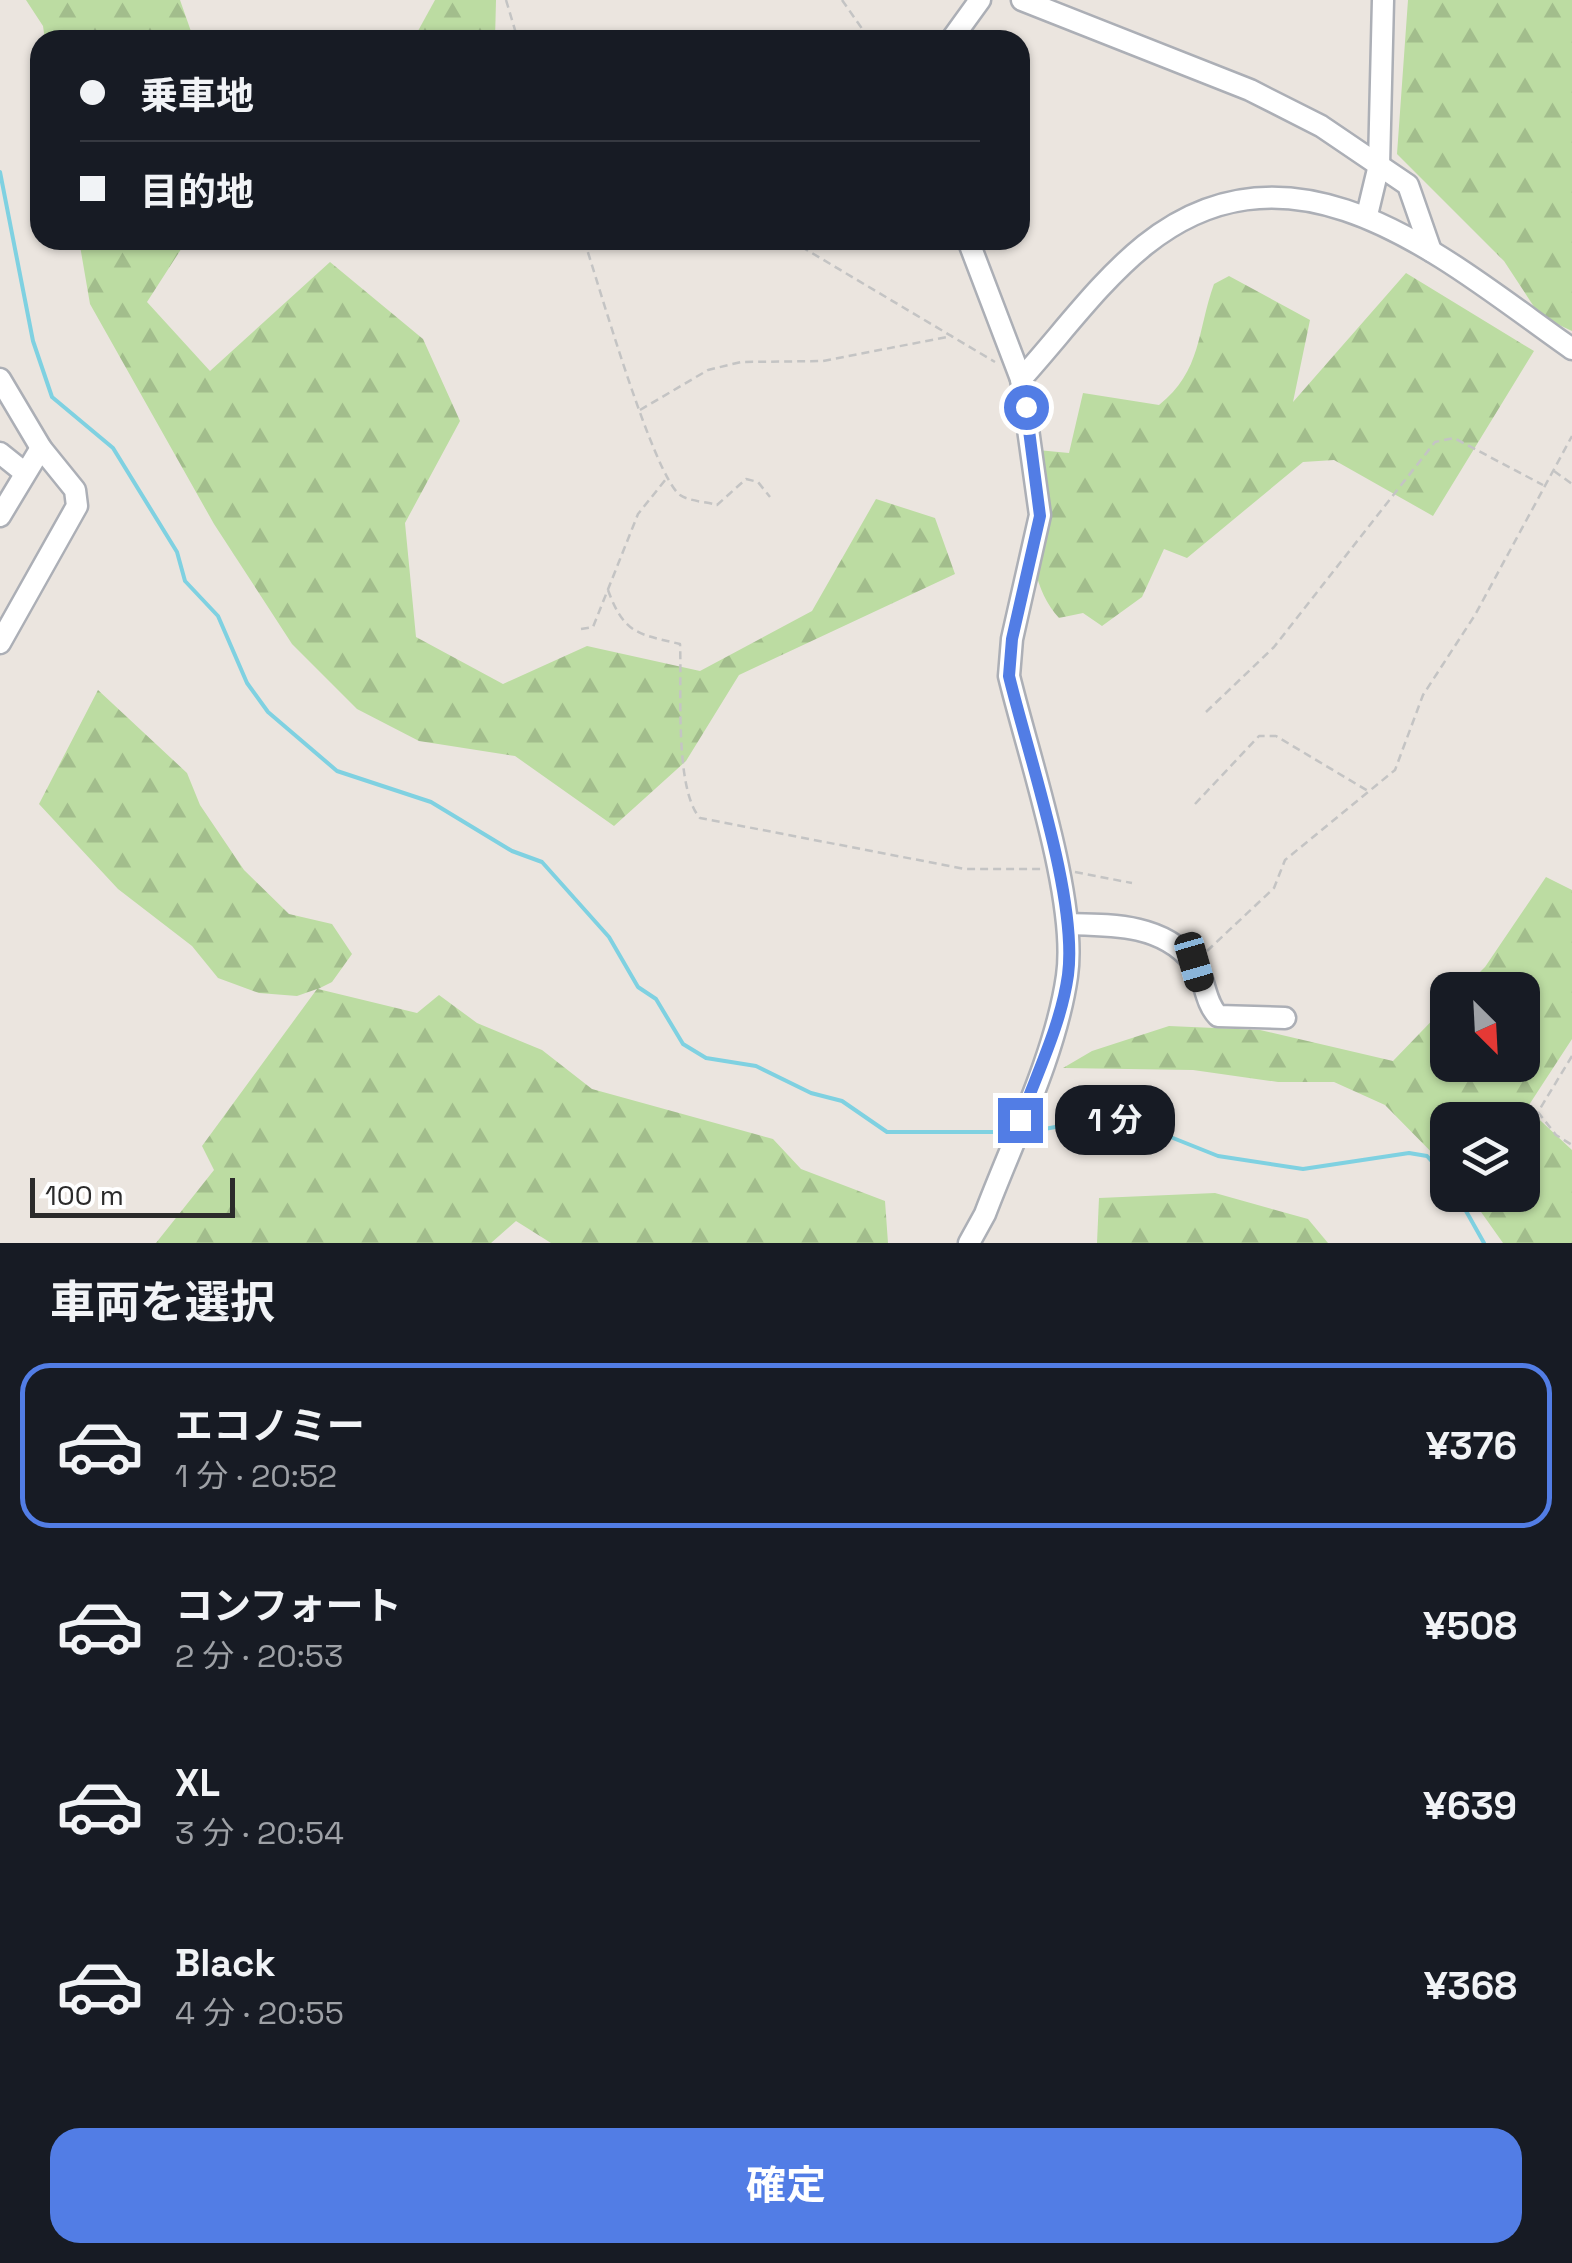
<!DOCTYPE html>
<html lang="ja">
<head>
<meta charset="utf-8">
<style>
  :root { --surface:#171b24; --page:#20242c; --text:#f1f3f6; --muted:#9ea1a6; --line:#363941; --accent:#527de5 }
  body { margin:0; font-family:"Space Grotesk","Noto Sans JP",sans-serif; background:var(--page); color:var(--text); height:100vh; display:flex; flex-direction:column; font-size:38px; white-space:nowrap }
  * { box-sizing:border-box; margin:0 }
  p { font-size:32px; color:var(--muted) }
  .icon { flex:none; width:55px; height:55px; fill:none; stroke:currentColor; stroke-width:2; stroke-linecap:round; stroke-linejoin:round }
  .map { position:relative; height:1243px; overflow:hidden }
  .drawer { display:flex; flex-direction:column; background:var(--surface); flex:1 }
  .drawer>* { flex:none }
  .guide { position:absolute; left:30px; top:30px; width:1000px; height:220px; border-radius:30px; box-shadow:0 2px 8px #0004; display:grid; align-content:center; height:220px; padding:0 50px; background:var(--surface) }
  .needle { width:65px; rotate:156deg }
  .controls { position:absolute; left:1430px; top:972px; display:grid; gap:20px }
  .controls a { display:grid; place-items:center; width:110px; height:110px; border-radius:20px; background:var(--surface); box-shadow:0 2px 8px #0004; font-size:50px }
  .scale { position:absolute; left:30px; bottom:25px; width:205px; box-sizing:border-box; padding-left:10px; border:5px solid #2b2b2b; border-top:0; font-size:28px; line-height:35px; white-space:nowrap; color:#2b2b2b; -webkit-text-stroke:8px #fff; paint-order:stroke }
  .end { position:absolute; width:45px; height:45px; margin:-22px; border:12px solid #527de5; background:#fff; box-shadow:0 0 0 5px #fff }
  .from { border-radius:50% }
  .bubble { position:absolute; height:70px; border-radius:30px; background:var(--surface); box-shadow:0 2px 8px #0004; font-size:32px; font-weight:700; line-height:70px; text-align:center }
  .car { position:absolute; width:30px; height:60px; margin:-30px -15px; border-radius:12px; box-shadow:0 0 8px 2px #0007; background:linear-gradient(#222 24%,#8ab4d8 0 40%,#222 0 76%,#8ab4d8 0 86%,#222 0) }
  .guide b { display:flex; align-items:center; gap:35px; height:95px; font-size:38px }
  .guide b+b { border-top:2px solid var(--line) }
  .guide i { width:25px; height:25px; background:var(--text) }
  ul { padding:0; list-style:none }
  li { display:flex; align-items:center; gap:30px; height:165px; margin:0 20px 15px; padding:0 30px; border:5px solid transparent; border-radius:30px }
  li div { flex:1 }
  li b { display:block; font-size:38px }
  li em { font-style:normal; font-weight:700 }
  li.selected { border-color:var(--accent) }
  li>.icon { width:90px; height:90px; stroke-width:1.5 }
  h2 { padding:0 50px; font-size:45px; line-height:120px }
  .action { display:flex; gap:20px; margin-top:auto; padding:20px 50px }
  .action a { flex:1; height:115px; border-radius:30px; background:var(--accent); color:#fff; font-size:40px; font-weight:700; line-height:115px; text-align:center }
  .map>svg:first-child { display:block }
  .forest { fill:url(#forest-firs) }
  .lines { fill:none; stroke-linecap:round; stroke-linejoin:round }
  .stream { stroke:#7fd1e1; stroke-width:4 }
  .minor-casing { stroke:#acafb6; stroke-width:25 }
  .path { stroke:#c4c4c4; stroke-width:2.5; stroke-dasharray:8 5; stroke-linecap:butt }
  .minor { stroke:#fff; stroke-width:20 }
  .route { stroke:#527de5; stroke-width:12 }
</style>
</head>
<body>
<div class="map">
<svg width="1572" height="1243" viewBox="0 0 1572 1243">
  <defs>
    <pattern id="forest-firs" width="22" height="20" patternUnits="userSpaceOnUse" patternTransform="scale(2.5)"><rect width="22" height="20" fill="#bcdca2"/><path d="M5 1l3.5 6h-7zM16 11l3.5 6h-7z" fill="#a2bd8c"/></pattern>
  </defs>
  <rect width="100%" height="100%" fill="#ebe5df"/>
  <g class="forest">
    <polygon points="26,0 180,0 194,40 45,40 43,26"/>
    <polygon points="435,0 496,0 495,40 413,40"/>
    <polygon points="1408,0 1572,0 1572,331 1540,316 1504,261 1397,154"/>
    <polygon points="79,240 187,240 147,302 210,371 330,262 423,339 460,421 405,523 416,637 503,684 587,646 700,671 812,611 876,499 935,518 955,574 739,675 686,761 614,826 515,756 419,741 357,709 292,644 214,524 90,304"/>
    <path d="M1406 273 1534 351 1433 516 1334 460 1303 462 1187 558 1164 549 1142 597 1102 626 1083 613 1059 618C1022 578 1028 501 1027 449L1069 453 1083 393 1159 405C1202 371 1197 331 1214 284L1229 276 1310 320 1293 402Z"/>
    <polygon points="98,690 187,773 200,805 244,870 289,914 332,924 352,954 332,982 318,989 417,1013 439,995 477,1023 542,1050 592,1089 773,1139 801,1169 885,1201 888,1243 551,1243 516,1221 491,1243 156,1243 214,1170 202,1146 317,989 297,996 259,993 218,978 192,946 118,889 39,804"/>
    <polygon points="1546,877 1572,890 1572,1039 1527,1108 1572,1150 1572,1243 1503,1243 1469,1195 1522,1195 1522,1120 1448,1120 1447,1168 1385,1105 1334,1082 1278,1082 1193,1070 1063,1068 1092,1051 1169,1026 1260,1030 1393,1061 1447,1005 1448,1065 1522,1065 1522,990 1462,990 1485,967"/>
    <polygon points="1215,1193 1308,1219 1328,1243 1097,1243 1099,1198"/>
  </g>
  <g class="lines">
    <g class="stream">
      <polyline points="0,172 33,341 52,397 113,448 177,552 185,581 218,616 247,683 268,712 337,771 431,802 512,851 542,862 609,937 638,987 656,999 683,1044 706,1058 756,1066 811,1093 842,1101 887,1132 1012,1132"/>
      <polyline points="1027,1132 1118,1116 1218,1156 1303,1169 1409,1153 1427,1156 1448,1179"/>
      <polyline points="1457,1195 1484,1243"/>
    </g>
    <g class="minor-casing">
      <g id="minor">
        <polyline points="1022,0 1250,90 1321,126 1408,185 1431,251"/>
        <polyline points="951,40 980,0"/>
        <polyline points="1367,215 1379,165 1383,0"/>
        <polyline points="968,240 1021,379"/>
        <polyline points="0,379 41,448 75,490 77,506 0,643"/>
        <polyline points="0,453 25,473"/>
        <polyline points="0,516 41,448"/>
        <path d="M1068 924C1112 925 1161 924 1192 961 1206 976 1203 1000 1218 1016L1285 1018"/>
        <path d="M969 1243 985 1214C1013 1140 1056 1054 1067 976 1078 900 1028 755 1009 676L1012 639 1040 515 1021 379C1061 335 1099 282 1145 245 1296 124 1448 262 1572 349"/>
      </g>
    </g>
    <g class="path">
      <polyline points="506,0 518,40"/>
      <polyline points="842,0 870,40"/>
      <path d="M584 240C598 282 653 475 680 495 688 501 707 502 717 505L746 479 758 482 770 497"/>
      <polyline points="790,240 995,362"/>
      <polyline points="640,410 708,370 741,362 823,361 952,336"/>
      <polyline points="1554,471 1572,484"/>
      <path d="M608 590C624 634 638 634 680 644 682 686 674 789 700 818L965 869H1043"/>
      <polyline points="581,629 593,627 638,514 666,479"/>
      <polyline points="1206,712 1274,647 1435,442 1454,438 1543,485"/>
      <polyline points="1195,804 1259,736 1276,736 1368,791"/>
      <polyline points="1075,872 1132,883"/>
      <polyline points="1207,951 1274,888 1285,860 1395,770 1423,695 1475,615 1572,436"/>
      <polyline points="1572,1056 1538,1112 1556,1135 1572,1145"/>
    </g>
    <use href="#minor" class="minor"/>
  </g>
  <g class="lines">
    <path class="route" d="M1020 1120C1037 1073 1061 1025 1068 975 1078 899 1028 755 1009 676L1012 639 1040 516 1026 407"/>
  </g>
</svg>
<div class="controls">
<a><svg class="needle" viewBox="-14 -14 28 28"><path d="M0-13l5 13h-10z" fill="#e53935"/><path d="M0 13l5-13h-10z" fill="#9ea1a6"/></svg></a>
<a><svg class="icon" aria-label="layers" viewBox="0 0 24 24"><path d="M12 4l9 5-9 5-9-5zM3 14l9 5 9-5"/></svg></a>
</div>
<div class="scale">100 m</div>
<i class="end from" style="left:1026px;top:407px"></i>
<i class="end" style="left:1020px;top:1120px"></i>
<div class="bubble" style="left:1055px;top:1085px;width:120px">1 分</div>
<i class="car" style="left:1194px;top:962px;rotate:164deg"></i>
<div class="guide">
<b><i class="from"></i>乗車地</b>
<b><i></i>目的地</b>
</div>
</div>
<section class="drawer">
<h2>車両を選択</h2>
<ul>
<li class="selected"><svg class="icon" aria-label="car" viewBox="0 0 24 24"><path d="M5 17H2v-5l4-1 3-4h7l3 4 3 1v5h-3M9 17h6M6 11h13"/><circle cx="7" cy="17" r="2"/><circle cx="17" cy="17" r="2"/></svg><div><b>エコノミー</b><p>1 分 · 20:52</p></div><em>¥376</em></li>
<li><svg class="icon" aria-label="car" viewBox="0 0 24 24"><path d="M5 17H2v-5l4-1 3-4h7l3 4 3 1v5h-3M9 17h6M6 11h13"/><circle cx="7" cy="17" r="2"/><circle cx="17" cy="17" r="2"/></svg><div><b>コンフォート</b><p>2 分 · 20:53</p></div><em>¥508</em></li>
<li><svg class="icon" aria-label="car" viewBox="0 0 24 24"><path d="M5 17H2v-5l4-1 3-4h7l3 4 3 1v5h-3M9 17h6M6 11h13"/><circle cx="7" cy="17" r="2"/><circle cx="17" cy="17" r="2"/></svg><div><b>XL</b><p>3 分 · 20:54</p></div><em>¥639</em></li>
<li><svg class="icon" aria-label="car" viewBox="0 0 24 24"><path d="M5 17H2v-5l4-1 3-4h7l3 4 3 1v5h-3M9 17h6M6 11h13"/><circle cx="7" cy="17" r="2"/><circle cx="17" cy="17" r="2"/></svg><div><b>Black</b><p>4 分 · 20:55</p></div><em>¥368</em></li>
</ul>
<div class="action"><a>確定</a></div>
</section>
</body>
</html>
